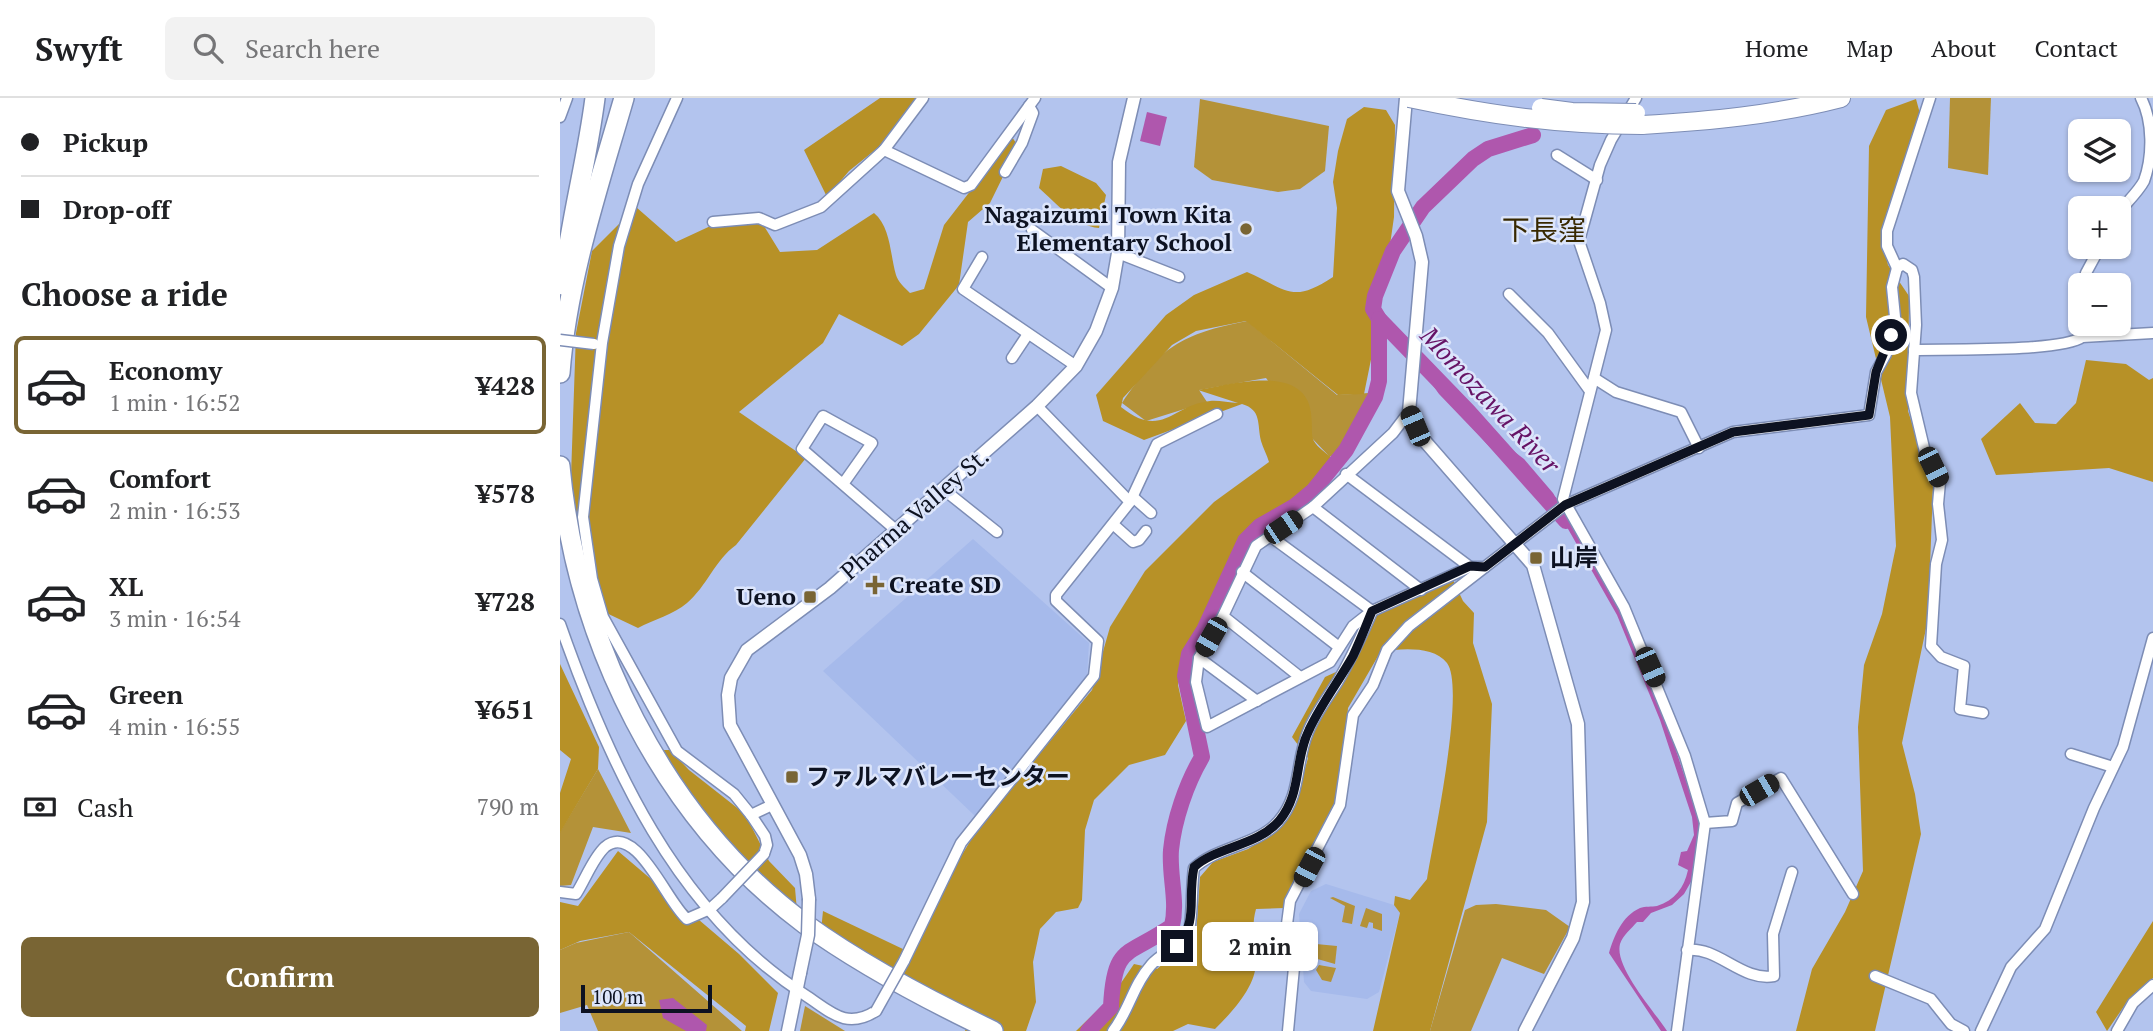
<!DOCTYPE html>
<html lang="en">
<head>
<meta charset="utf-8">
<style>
  :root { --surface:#fff; --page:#f2f2f2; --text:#202124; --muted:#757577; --line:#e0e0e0; --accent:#796534 }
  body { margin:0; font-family:"PT Serif","Noto Sans JP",serif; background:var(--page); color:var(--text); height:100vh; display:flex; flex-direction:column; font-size:26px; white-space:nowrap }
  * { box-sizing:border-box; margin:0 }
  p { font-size:23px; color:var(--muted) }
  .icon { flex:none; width:38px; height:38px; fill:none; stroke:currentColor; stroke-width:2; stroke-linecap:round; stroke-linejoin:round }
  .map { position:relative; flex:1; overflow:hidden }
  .details { display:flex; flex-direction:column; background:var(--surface); width:560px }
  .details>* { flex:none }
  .top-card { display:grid; align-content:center; height:154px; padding:0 21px; background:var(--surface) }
  .fabs { position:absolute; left:1508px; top:21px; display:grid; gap:14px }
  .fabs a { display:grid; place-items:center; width:63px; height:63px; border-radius:10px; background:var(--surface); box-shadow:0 2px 5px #0004; font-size:35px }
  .scale { position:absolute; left:21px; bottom:18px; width:131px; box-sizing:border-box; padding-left:7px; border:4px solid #0d1221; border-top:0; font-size:19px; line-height:24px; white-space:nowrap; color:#0d1221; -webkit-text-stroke:5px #dce5fb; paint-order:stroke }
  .end { position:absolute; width:32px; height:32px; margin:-16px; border:9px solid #0d1221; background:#fff; box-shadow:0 0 0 4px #fff }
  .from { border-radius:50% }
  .bubble { position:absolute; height:49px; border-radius:10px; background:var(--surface); box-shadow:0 2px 5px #0004; font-size:23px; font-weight:700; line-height:49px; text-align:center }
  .car { position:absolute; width:21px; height:42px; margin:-21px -10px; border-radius:9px; box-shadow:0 0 5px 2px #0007; background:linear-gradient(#222 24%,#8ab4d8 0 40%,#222 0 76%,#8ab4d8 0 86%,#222 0) }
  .top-card b { display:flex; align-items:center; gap:24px; height:66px; font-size:26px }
  .top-card b+b { border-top:2px solid var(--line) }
  .top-card i { width:18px; height:18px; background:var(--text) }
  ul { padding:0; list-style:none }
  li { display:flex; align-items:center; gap:21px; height:98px; margin:0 14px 10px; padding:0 7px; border:4px solid transparent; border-radius:10px }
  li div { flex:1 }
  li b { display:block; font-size:26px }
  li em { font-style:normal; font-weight:700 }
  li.selected { border-color:var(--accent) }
  li>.icon { width:63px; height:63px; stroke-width:1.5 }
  h2 { padding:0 21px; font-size:32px; line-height:84px }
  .pay { display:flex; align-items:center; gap:18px; height:77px; padding:0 21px; font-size:26px }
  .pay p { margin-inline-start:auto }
  .primary-button { display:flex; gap:14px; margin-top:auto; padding:14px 21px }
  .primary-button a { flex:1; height:80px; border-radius:10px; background:var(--accent); color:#fff; font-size:28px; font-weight:700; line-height:80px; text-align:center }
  header { display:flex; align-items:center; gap:42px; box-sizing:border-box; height:98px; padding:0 35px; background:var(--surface); border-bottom:2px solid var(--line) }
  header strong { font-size:33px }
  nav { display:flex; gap:38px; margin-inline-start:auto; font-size:24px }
  .search { width:490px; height:63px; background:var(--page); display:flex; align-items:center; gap:18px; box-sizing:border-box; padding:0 24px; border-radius:10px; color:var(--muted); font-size:26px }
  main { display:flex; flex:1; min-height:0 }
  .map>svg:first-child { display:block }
  .built { fill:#a6baeb }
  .green { fill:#b49238 }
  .forest { fill:#b79127 }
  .water { fill:#af57ad }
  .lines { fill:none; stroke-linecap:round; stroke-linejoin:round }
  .river { stroke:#af57ad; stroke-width:16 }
  .minor-casing { stroke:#7d8db5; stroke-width:13 }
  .tertiary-casing { stroke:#7d8db5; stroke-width:15 }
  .trunk-casing { stroke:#7d8db5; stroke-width:20 }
  .motorway-casing { stroke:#7d8db5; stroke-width:22 }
  .minor { stroke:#fff; stroke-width:10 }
  .tertiary { stroke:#fff; stroke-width:12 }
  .trunk { stroke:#fff; stroke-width:18 }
  .motorway { stroke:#fff; stroke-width:19 }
  .minor-bridge-casing { stroke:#7d8db5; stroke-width:13; stroke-linecap:butt }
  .tertiary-bridge-casing { stroke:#7d8db5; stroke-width:15; stroke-linecap:butt }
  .trunk-bridge-casing { stroke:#7d8db5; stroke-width:20; stroke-linecap:butt }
  .minor-bridge { stroke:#fff; stroke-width:10 }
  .tertiary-bridge { stroke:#fff; stroke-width:12 }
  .trunk-bridge { stroke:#fff; stroke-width:18 }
  .route { stroke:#0d1221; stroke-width:9 }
  .poi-dot { fill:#796534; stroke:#dce5fb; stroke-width:2.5 }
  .labels { text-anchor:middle; stroke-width:5; stroke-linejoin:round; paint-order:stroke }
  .poi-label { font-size:24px; font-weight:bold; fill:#0d1221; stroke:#dce5fb; text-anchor:start }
  .street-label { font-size:24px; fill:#0d1221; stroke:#dce5fb }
  .water-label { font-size:26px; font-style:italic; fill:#661366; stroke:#dce5fb }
  .quarter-label { font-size:28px; fill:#372800; stroke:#dce5fb }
</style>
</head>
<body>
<header>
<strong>Swyft</strong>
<div class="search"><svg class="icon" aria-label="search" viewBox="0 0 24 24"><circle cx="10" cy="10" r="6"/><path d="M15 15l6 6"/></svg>Search here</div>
<nav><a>Home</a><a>Map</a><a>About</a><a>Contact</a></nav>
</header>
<main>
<section class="details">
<div class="top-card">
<b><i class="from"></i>Pickup</b>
<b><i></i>Drop-off</b>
</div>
<h2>Choose a ride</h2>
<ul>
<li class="selected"><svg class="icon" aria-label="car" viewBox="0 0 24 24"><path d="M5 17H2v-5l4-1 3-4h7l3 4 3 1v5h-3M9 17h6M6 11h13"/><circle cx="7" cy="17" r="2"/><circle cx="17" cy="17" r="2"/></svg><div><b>Economy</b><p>1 min · 16:52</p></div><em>¥428</em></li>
<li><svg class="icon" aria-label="car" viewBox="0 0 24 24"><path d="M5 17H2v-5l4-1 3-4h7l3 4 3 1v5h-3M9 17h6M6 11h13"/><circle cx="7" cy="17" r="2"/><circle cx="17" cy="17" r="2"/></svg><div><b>Comfort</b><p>2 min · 16:53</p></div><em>¥578</em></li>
<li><svg class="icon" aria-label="car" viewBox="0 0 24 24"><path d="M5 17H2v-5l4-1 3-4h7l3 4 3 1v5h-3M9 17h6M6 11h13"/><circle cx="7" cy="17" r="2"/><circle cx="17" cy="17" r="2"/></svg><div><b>XL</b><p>3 min · 16:54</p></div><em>¥728</em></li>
<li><svg class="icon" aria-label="car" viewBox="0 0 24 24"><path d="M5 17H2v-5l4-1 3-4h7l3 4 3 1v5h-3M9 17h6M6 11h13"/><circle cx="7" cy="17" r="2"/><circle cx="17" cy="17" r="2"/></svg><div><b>Green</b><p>4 min · 16:55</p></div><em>¥651</em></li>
</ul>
<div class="pay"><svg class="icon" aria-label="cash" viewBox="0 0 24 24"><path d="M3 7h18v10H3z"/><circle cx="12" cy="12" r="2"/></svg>Cash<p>790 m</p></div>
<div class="primary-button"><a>Confirm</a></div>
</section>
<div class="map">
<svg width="1593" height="933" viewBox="0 0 1593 933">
  <rect width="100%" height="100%" fill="#b3c4ee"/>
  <g class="built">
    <polygon points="413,441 529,545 527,578 415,718 263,573"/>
    <polygon points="766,786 834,807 840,815 819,894 807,901 751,893 744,884 739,816 751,793"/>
  </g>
  <g class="green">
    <polygon points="1390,0 1431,0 1428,77 1388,70"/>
    <polygon points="640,1 769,28 765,73 740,91 718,94 652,82 634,69"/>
    <path d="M687 223 777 297 809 295 775 358H769L747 335 706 280 639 292 647 304 586 323 562 305C600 249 621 236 687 223Z"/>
    <polygon points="38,671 71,735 33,729 11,787 0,788 0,734"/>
    <polygon points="773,799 795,808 792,826 782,824 785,808 770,800"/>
    <polygon points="936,806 986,812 1010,829 984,876 942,860 911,933 870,933 905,812 916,807"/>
    <polygon points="806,810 822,816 822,833 813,830 813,825 809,824 807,830 800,828"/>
    <polygon points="69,834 182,933 38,933 27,907 0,915 0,852 16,845"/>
    <polygon points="756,846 777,848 775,866 754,860"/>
    <polygon points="759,867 776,870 771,884 762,882 756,872"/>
    <polygon points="245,908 285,933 240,933"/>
  </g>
  <g class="forest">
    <polygon points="320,0 360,0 320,48 289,73 267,99 244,52"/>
    <polygon points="1356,1 1362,23 1322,140 1328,167 1349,198 1348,313 1373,389 1368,521 1342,645 1355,696 1361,736 1315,933 1236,933 1252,871 1285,814 1303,773 1298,629 1304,567 1322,516 1336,448 1330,319 1306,219 1309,48 1326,12"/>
    <path d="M804 9 826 12 835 27 834 119 826 175 809 198 816 237 804 296 778 297 686 223 636 233 612 247 563 300 561 309C602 342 612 307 650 303 658 302 669 305 678 305L638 292C669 287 745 264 751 315 754 342 746 340 771 359L750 396 684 435 625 556 618 587 626 623 605 657 569 667 534 702 525 732 522 802 518 810 496 814 480 831 473 864 476 904 466 933H405L411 916 341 881 381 791 417 732 532 592 550 529 585 473 654 404 709 364C707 357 703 350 701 343 697 326 702 312 682 306L584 342 543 323 536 297 606 217 634 197 687 174C728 192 732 206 773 179L777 110 773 84 778 53 787 21Z"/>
    <path d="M452 39 458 48 430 105 408 124 399 187 359 236 342 248 279 216 263 245 179 314 246 360 176 447C155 462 147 488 127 505 114 516 93 522 78 530L40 512 25 476 11 378 16 235 32 153 76 109 116 144 157 125 199 120 220 154 257 152 314 115C331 129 330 157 336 177 338 184 345 190 350 195L364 191 384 127Z"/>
    <path d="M501 68 536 85 546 97 539 130C515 128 496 105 479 90L483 71Z"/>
    <polygon points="1526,262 1566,266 1589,282 1593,280 1593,384 1549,370 1436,377 1421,341 1460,305 1475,325 1496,326 1516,305"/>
    <path d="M893 482 903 503 914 515 913 545 932 606 927 724 870 933H813L840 815 834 807 835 798 850 802 867 781C873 743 906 591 887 565 873 547 841 551 821 553L788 610 783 672 774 709 735 778 724 810 696 811C691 828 695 843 696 860 698 887 673 913 655 931L628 926 613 933H516L552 898 574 866 597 871 636 838 640 779 653 764 688 751 707 739 734 709 748 660 732 639 765 579 789 568 817 515Z"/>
    <polygon points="0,566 39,649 38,671 0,735 0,695 11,661 0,652"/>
    <path d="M103 652H110L129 672 185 716 209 763 235 790 237 813C189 768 129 715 103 652Z"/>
    <polygon points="58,753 179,856 218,895 209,933 185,933 186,928 69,834 20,843 0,852 0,804 18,808"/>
    <polygon points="263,813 345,852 330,877 261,833"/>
    <polygon points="1593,823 1593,880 1569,901 1547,933 1536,914"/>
  </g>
  <g class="water">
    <polygon points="587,14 607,19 600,48 580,43"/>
    <path d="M860 269 916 330 935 339 964 361 993 395 1057 502 1110 634 1141 728 1136 775 1124 796 1112 807 1091 815 1083 824H1077C1071 831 1063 837 1060 846 1054 869 1095 914 1107 933H1101L1049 855C1054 838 1062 818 1080 810 1085 808 1092 809 1097 808 1115 802 1124 790 1128 772L1118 767 1121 754 1127 753 1134 737 1132 719 1100 622 1057 517 987 394 964 369 977 398 974 397 955 368 947 367 879 296Z"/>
    <polygon points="113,900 147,927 146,933 126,933 103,920 99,902"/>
  </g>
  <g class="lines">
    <g class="river">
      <polyline points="973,37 928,51 913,61 863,109 833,153 815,198 813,211 819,221 908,313 1006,423"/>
      <path d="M528 933 551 909C554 846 567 859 612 828 618 803 609 778 611 752 614 722 626 686 642 659L625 578 629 556 644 532 685 443 700 428 735 408 753 393 786 352 815 299 819 283V221"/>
    </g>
    <g class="minor-casing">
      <g id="minor">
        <polyline points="117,0 78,86 59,148 42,245 23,419 32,481 43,519 117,653 174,696 191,717 205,738 207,747 204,756"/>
        <polyline points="1076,0 1051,42 1040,67 1019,143 1040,205 1046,232 1003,401 1064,509 1125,658 1145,725 1117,933"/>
        <polyline points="0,19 7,0"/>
        <polyline points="324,52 404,90 411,87 475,0"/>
        <polyline points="997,57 1037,82"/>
        <polyline points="445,74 462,45 473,15 469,8"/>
        <path d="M1559 114C1567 104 1578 94 1584 83 1593 58 1593 23 1581 0"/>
        <polyline points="153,124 199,120 215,127 261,109 324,52 363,0"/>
        <polyline points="472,132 552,190"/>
        <polyline points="558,155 619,179"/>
        <polyline points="422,159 403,191 516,268"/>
        <polyline points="1337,170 1327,148 1327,133 1370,0"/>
        <polyline points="1525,187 1526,175 1540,149"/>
        <polyline points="949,196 988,235 1030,293"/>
        <polyline points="1522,239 1525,226"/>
        <path d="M1354 252C1385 251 1502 254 1522 239L1593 235"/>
        <polyline points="452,260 468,236"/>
        <polyline points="1034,280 1056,294 1121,314 1139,350"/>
        <polyline points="849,314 833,335 753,409 696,448 663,518 639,560 636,584 647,629 770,564 793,528 812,513 910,469 925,469 1005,407 1173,334 1309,317 1316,274 1326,256 1335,219 1332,189 1337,170 1343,166 1352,172 1354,179 1356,227 1351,295 1365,354 1380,384 1378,406 1382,442 1376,466 1371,548 1381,559 1404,568 1400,611 1423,615"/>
        <polyline points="786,376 910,469"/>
        <polyline points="283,386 312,345 263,318 242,351 337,433"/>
        <polyline points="383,391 437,434"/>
        <polyline points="573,399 591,415"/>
        <polyline points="570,404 597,346 657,316"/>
        <polyline points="753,409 861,492"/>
        <polyline points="554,427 573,444 579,442 586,433"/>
        <polyline points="710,438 812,513"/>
        <polyline points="682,474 779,549"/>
        <polyline points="663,518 740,579"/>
        <path d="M0 526C49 666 116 814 245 897 271 914 286 932 316 913"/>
        <polyline points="639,560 697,603"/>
        <polyline points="1511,656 1553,669"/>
        <polyline points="191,717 212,707"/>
        <polyline points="1145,725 1172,723 1177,705 1221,680 1293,796"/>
        <path d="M0 794 16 796C25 782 33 760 45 749 76 723 107 805 127 821L150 811 162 800"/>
        <path d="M1127 852C1158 848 1182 884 1214 878L1213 836 1232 774"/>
        <polyline points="344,863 401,745 534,578 538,543 496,503 496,497 570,404 477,308"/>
        <polyline points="1315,878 1371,901 1391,926 1404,933"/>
        <path d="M553 933C569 913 573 887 591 867 602 854 620 850 628 835 633 825 631 786 634 770 658 748 696 748 718 724 742 697 735 664 748 634 755 616 768 599 778 583 791 561 801 539 811 516"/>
        <polyline points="728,933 735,859 727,826 730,803 780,707 793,617 813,587 827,552 849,528 925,469"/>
        <polyline points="1421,933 1451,869 1485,831 1534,710 1563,649 1593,540"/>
        <polyline points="1557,933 1573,905 1593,887"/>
      </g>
    </g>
    <g class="tertiary-casing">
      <g id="tertiary">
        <polyline points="846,0 838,93 856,138 862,164 849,314 863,341 973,467 1018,626 1023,804 1013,840 965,933"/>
        <polyline points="249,801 246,776 240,757 170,627 168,597 171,580 187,552 270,490 477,308 516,268 536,233 552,190 558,155 559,64 574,0"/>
        <polyline points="228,933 240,875"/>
      </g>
    </g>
    <g class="trunk-casing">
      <path id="trunk" d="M1082 27C1150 23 1215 17 1281 0"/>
    </g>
    <g class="motorway-casing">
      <g id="motorway">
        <path d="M3 187C10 124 27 63 35 0"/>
        <path d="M0 275C7 182 38 90 64 0"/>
        <path d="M0 368C16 542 102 720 245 826 303 868 368 902 433 933"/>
      </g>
    </g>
    <use href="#minor" class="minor"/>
    <use href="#tertiary" class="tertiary"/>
    <use href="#trunk" class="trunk"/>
    <use href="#motorway" class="motorway"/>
    <g class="minor-bridge-casing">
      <g id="minor-bridge">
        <polyline points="0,242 34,246"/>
        <polyline points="162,800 204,756"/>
        <polyline points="316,913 344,863"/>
      </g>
    </g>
    <g class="tertiary-bridge-casing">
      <polyline id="tertiary-bridge" points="240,875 248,837 249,801"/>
    </g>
    <g class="trunk-bridge-casing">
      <g id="trunk-bridge">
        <path d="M849 0C929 17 1000 27 1082 27"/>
        <polyline points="981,10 1012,14 1076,15"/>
      </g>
    </g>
    <use href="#minor-bridge" class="minor-bridge"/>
    <use href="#tertiary-bridge" class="tertiary-bridge"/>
    <use href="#trunk-bridge" class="trunk-bridge"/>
  </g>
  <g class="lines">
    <path class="route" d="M617 848C639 822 627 802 634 769 658 748 697 748 719 723 742 696 734 662 749 632 761 606 779 583 793 558 800 543 806 528 812 513L910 468 925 469 1005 407 1173 334 1309 317 1316 274 1331 237"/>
  </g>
  <g class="poi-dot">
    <circle cx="686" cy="131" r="7"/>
    <rect x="969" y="453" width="14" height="14" rx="3.5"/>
    <path d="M311.5 476.5h7v7h7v7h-7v7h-7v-7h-7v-7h7z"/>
    <rect x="243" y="492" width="14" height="14" rx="3.5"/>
    <rect x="225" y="672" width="14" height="14" rx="3.5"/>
  </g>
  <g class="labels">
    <g class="poi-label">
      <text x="672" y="125" text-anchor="end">Nagaizumi Town Kita<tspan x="672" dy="28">Elementary School</tspan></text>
      <text x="990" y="468">山岸</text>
      <text x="329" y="495">Create SD</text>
      <text x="236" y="507" text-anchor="end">Ueno</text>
      <text x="246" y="687">ファルマバレーセンター</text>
    </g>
    <g class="street-label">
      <text transform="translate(355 416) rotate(-41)" y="8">Pharma Valley St.</text>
    </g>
    <g class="water-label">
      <text transform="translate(930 302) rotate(47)" y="9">Momozawa River</text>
    </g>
    <g class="quarter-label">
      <text x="984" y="142">下長窪</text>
    </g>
  </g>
</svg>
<div class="fabs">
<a><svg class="icon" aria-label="layers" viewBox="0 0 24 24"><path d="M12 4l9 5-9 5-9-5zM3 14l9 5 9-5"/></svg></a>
<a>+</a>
<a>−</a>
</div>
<div class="scale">100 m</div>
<i class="end from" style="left:1331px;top:237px"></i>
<i class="end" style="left:617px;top:848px"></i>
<div class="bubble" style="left:642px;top:824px;width:116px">2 min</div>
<i class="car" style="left:855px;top:328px;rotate:337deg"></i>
<i class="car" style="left:1373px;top:369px;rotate:154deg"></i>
<i class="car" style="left:723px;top:429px;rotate:56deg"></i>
<i class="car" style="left:651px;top:539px;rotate:210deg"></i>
<i class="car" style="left:1090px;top:569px;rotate:156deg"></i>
<i class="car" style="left:1199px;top:692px;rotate:60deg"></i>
<i class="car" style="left:749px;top:769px;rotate:208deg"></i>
</div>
</main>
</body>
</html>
